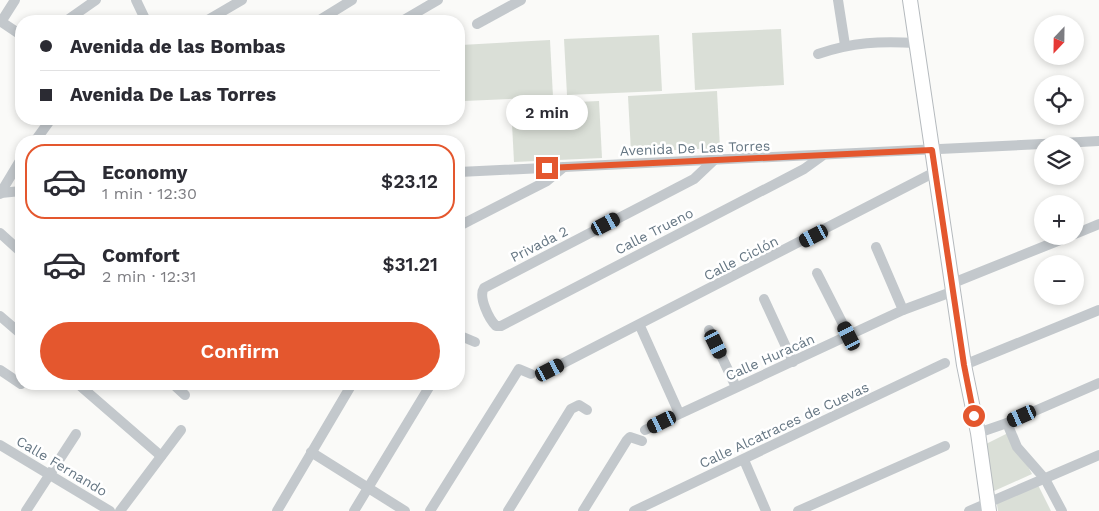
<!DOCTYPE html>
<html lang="en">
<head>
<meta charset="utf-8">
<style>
  :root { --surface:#fff; --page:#f7f7f7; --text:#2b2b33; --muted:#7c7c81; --line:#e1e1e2; --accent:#e4572e }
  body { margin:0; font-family:"Work Sans",sans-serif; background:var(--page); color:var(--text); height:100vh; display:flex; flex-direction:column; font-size:19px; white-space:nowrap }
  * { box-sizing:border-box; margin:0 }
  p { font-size:16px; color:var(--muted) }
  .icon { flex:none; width:28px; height:28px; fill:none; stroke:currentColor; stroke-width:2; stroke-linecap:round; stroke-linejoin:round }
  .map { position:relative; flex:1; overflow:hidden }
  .sheet { position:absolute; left:15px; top:135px; width:450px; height:255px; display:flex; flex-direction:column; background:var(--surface); border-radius:20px; box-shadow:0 2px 8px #0003 }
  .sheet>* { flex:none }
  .top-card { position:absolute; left:15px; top:15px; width:450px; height:110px; border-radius:20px; box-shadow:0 2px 8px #0003; display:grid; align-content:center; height:110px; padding:0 25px; background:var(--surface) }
  .needle { width:32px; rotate:202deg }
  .controls { position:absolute; left:1034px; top:15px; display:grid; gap:10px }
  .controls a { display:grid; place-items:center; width:50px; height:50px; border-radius:50%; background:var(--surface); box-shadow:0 2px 8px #0003; font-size:25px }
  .end { position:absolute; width:22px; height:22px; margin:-11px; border:6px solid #e4572e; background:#fff; box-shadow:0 0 0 2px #fff }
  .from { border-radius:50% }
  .bubble { position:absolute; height:35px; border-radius:18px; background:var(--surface); box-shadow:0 2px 8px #0003; font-size:16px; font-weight:600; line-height:35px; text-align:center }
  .car { position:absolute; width:15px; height:30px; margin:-15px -8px; border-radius:6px; box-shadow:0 0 4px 1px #0007; background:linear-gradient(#222 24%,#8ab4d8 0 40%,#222 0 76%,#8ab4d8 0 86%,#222 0) }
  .top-card b { display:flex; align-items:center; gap:18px; height:48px; font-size:19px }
  .top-card b+b { border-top:1px solid var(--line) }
  .top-card i { width:12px; height:12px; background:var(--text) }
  ul { padding:9px 0 0; list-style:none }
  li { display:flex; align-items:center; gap:15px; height:75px; margin:0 10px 8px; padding:0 15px; border:2px solid transparent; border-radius:20px }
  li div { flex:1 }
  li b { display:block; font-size:19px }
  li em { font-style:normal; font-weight:600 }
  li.current { border-color:var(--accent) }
  li>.icon { width:45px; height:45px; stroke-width:1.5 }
  .button { display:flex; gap:10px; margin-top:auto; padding:10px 25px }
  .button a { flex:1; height:58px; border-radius:30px; background:var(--accent); color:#fff; font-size:20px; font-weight:600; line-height:58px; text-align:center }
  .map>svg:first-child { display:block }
  .green { fill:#dadfd7 }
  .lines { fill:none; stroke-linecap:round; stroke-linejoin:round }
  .major-casing { stroke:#b5babe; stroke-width:16 }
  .minor { stroke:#c3c8cc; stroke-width:10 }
  .major { stroke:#fff; stroke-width:14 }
  .route { stroke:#e4572e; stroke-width:6 }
  .labels { text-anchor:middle; stroke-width:5; stroke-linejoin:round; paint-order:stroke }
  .street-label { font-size:14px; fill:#657683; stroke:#fff }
</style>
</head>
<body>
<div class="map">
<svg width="1099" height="511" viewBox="0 0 1099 511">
  <rect width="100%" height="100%" fill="#fafaf8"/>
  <g class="green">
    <polygon points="781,29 784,85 695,90 692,33"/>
    <polygon points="659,35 662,91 567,95 564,39"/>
    <polygon points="550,40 553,97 464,101 461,45"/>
    <polygon points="717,91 720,148 631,152 628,96"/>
    <polygon points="599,101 602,158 514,162 511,105"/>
    <polygon points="1010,432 1032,474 994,491 984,445"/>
    <polygon points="1038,485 1051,511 998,511 996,499"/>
  </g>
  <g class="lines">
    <g class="major-casing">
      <polyline id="major" points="910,0 964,365 978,433 989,511"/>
    </g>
    <g class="minor">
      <polyline points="136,0 146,21"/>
      <polyline points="838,0 845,45"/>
      <polyline points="0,21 21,35"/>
      <polyline points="66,21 96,0"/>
      <polyline points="206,21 242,0"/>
      <polyline points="318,21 352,0"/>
      <polyline points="402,21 438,0"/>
      <polyline points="1,22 15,0"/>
      <polyline points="477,24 521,0"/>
      <path d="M818 54C853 42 880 41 916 43"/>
      <polyline points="35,141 51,119"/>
      <polyline points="1043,144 1099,141"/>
      <path d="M713 161 694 179 484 288C478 297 489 319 496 326H501L804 169 822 156"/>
      <polyline points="459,172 1042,144"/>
      <polyline points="1,193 21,191"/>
      <polyline points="0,194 21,159"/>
      <polyline points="459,226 547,181 564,167"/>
      <polyline points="0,233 21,252"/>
      <polyline points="1075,234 1099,224"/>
      <polyline points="876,247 903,310"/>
      <polyline points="817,273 849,336"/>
      <polyline points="953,283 1070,236"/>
      <polyline points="764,299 793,362"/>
      <polyline points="0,316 21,334"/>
      <polyline points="640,326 679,413"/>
      <polyline points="709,330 736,387"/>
      <polyline points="459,337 463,337 475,342"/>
      <polyline points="964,365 1099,310"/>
      <polyline points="0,370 21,384"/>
      <polyline points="550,370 935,172"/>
      <polyline points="78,384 161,456"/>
      <polyline points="173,384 185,395"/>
      <polyline points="1007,423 1017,447 1045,479 1062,511"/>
      <polyline points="645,430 903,310 954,291"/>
      <polyline points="978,433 1007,423 1099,383"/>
      <polyline points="0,445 110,511"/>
      <polyline points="311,452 405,511"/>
      <polyline points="744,460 766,511"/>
      <polyline points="26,511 76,434"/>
      <polyline points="120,511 181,430"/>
      <polyline points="277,511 352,384"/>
      <polyline points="354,511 431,384"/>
      <polyline points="430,511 519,369 531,374"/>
      <polyline points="508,511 571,409 579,405 587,410"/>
      <polyline points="583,511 627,440 630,437 642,441"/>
      <polyline points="634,511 945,363"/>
      <polyline points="798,511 945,446"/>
      <polyline points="969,511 1099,455"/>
    </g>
    <use href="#major" class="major"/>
  </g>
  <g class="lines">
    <polyline class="route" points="547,168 932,150 964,365 974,416"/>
  </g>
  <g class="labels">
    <g class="street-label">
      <text transform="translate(695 148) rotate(-2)" y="5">Avenida De Las Torres</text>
      <text transform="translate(654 231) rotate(-27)" y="5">Calle Trueno</text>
      <text transform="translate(539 244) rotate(-27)" y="5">Privada 2</text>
      <text transform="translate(741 258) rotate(-27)" y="5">Calle Ciclón</text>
      <text transform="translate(770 357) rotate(-24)" y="5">Calle Huracán</text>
      <text transform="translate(784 425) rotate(-25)" y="5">Calle Alcatraces de Cuevas</text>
      <text transform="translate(62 466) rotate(31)" y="5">Calle Fernando</text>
    </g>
  </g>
</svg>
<div class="controls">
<a><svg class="needle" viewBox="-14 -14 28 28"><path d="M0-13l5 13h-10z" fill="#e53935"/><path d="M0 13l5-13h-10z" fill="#7c7c81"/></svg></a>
<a><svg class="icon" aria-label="locate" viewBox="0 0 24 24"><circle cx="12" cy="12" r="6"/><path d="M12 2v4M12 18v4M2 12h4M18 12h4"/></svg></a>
<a><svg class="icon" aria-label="layers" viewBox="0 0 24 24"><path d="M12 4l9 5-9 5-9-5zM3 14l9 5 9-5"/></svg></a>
<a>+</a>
<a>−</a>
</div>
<i class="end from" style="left:974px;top:416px"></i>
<i class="end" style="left:547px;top:168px"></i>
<div class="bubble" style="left:506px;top:95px;width:82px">2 min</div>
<i class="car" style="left:606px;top:224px;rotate:62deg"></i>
<i class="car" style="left:814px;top:236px;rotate:243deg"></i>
<i class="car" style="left:849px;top:336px;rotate:333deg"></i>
<i class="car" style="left:716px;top:344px;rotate:154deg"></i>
<i class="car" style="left:550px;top:370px;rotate:63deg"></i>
<i class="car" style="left:1022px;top:416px;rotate:246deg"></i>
<i class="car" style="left:662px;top:422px;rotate:244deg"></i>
<div class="top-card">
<b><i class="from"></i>Avenida de las Bombas</b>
<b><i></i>Avenida De Las Torres</b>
</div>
<section class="sheet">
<ul>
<li class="current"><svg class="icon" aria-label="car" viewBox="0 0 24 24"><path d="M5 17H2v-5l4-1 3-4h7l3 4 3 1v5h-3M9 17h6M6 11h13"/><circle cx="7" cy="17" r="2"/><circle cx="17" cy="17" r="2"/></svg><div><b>Economy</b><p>1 min · 12:30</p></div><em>$23.12</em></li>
<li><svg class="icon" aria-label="car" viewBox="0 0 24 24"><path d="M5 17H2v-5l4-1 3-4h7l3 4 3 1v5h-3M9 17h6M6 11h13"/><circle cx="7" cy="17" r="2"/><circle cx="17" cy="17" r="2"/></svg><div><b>Comfort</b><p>2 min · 12:31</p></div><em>$31.21</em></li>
</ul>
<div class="button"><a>Confirm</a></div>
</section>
</div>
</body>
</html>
